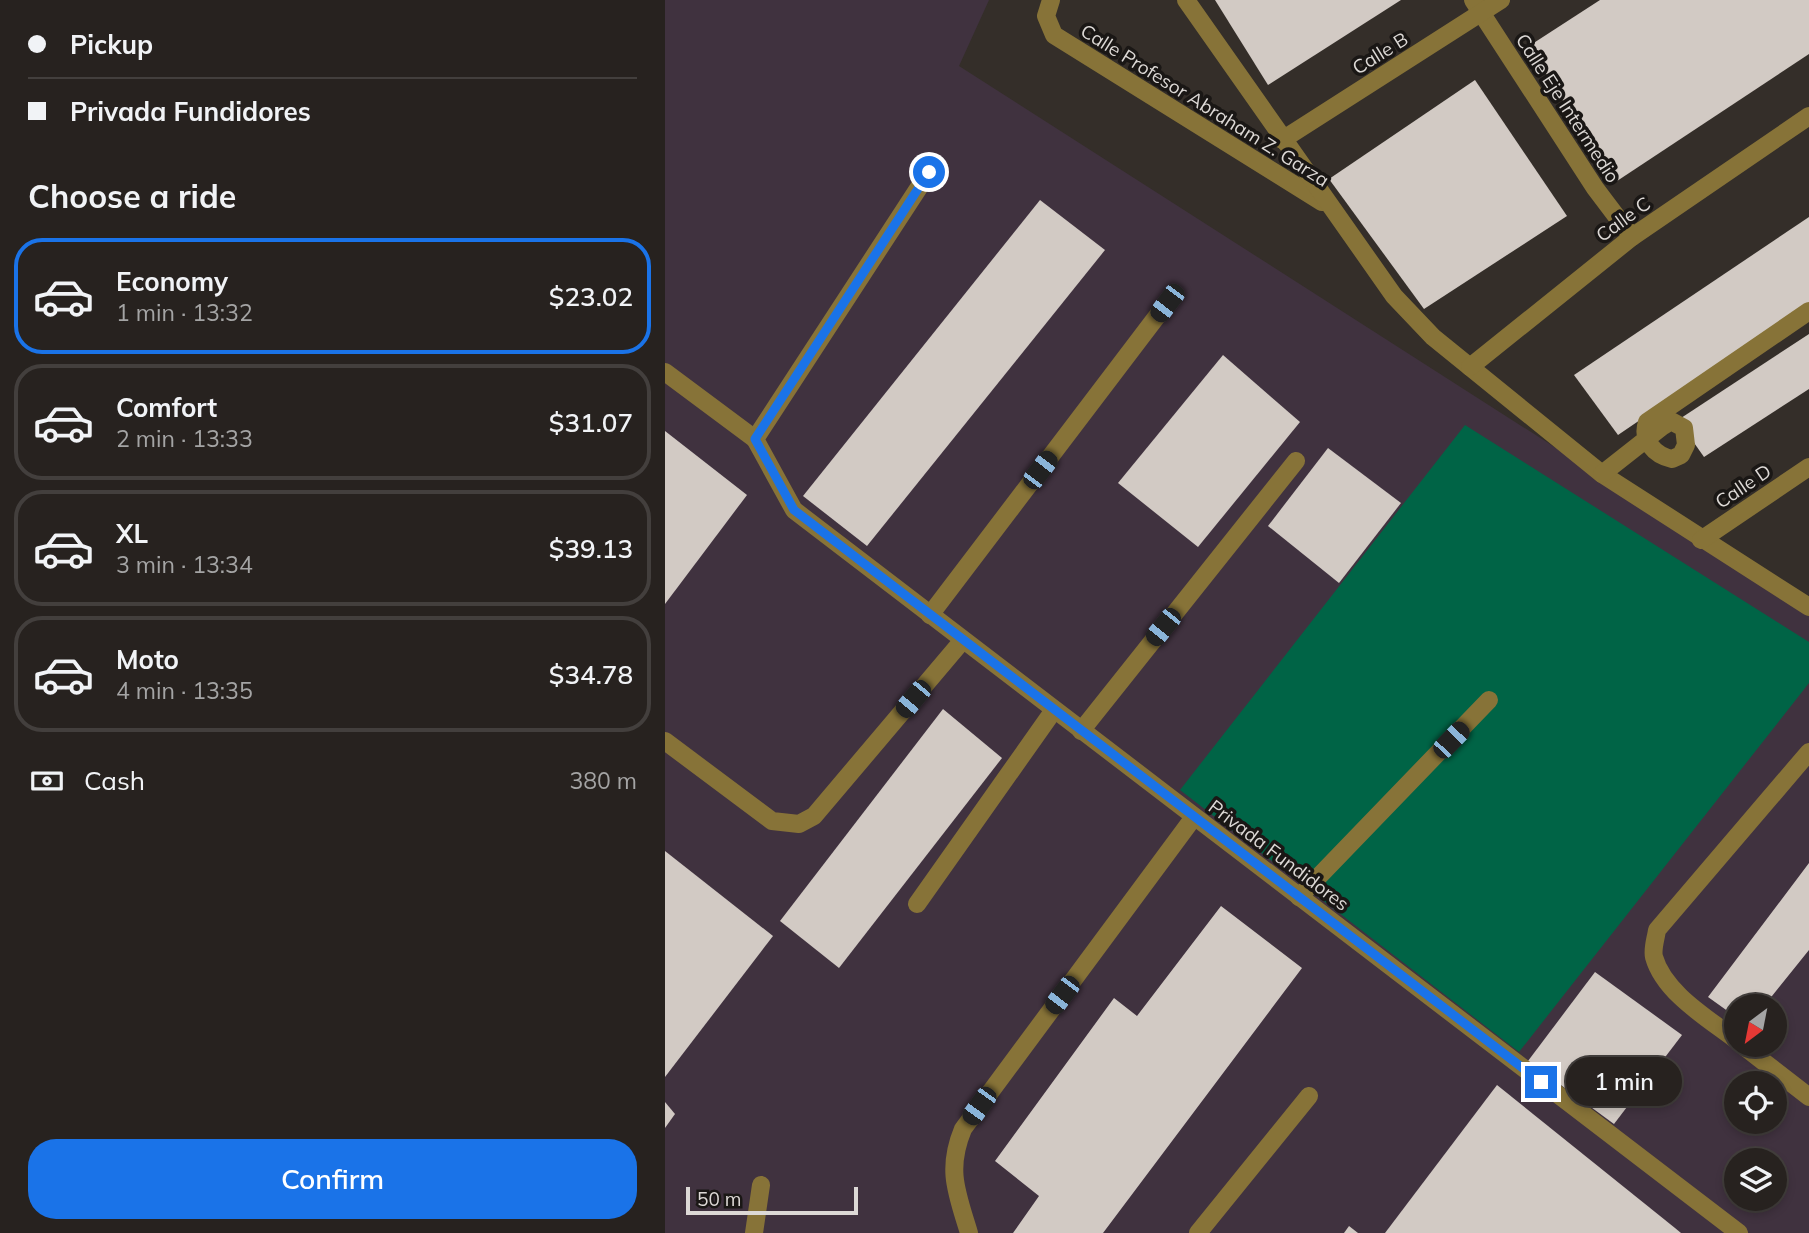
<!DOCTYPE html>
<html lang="en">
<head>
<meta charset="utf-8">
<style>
  :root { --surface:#27221f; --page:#332f2c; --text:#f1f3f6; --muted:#a4a4a4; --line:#433f3d; --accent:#1a73e8 }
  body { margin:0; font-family:Mulish,sans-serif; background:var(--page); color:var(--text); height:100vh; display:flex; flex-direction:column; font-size:26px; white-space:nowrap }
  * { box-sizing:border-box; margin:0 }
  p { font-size:23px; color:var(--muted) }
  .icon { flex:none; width:38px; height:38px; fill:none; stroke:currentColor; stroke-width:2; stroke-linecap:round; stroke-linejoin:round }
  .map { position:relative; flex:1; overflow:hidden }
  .side { display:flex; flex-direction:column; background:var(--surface); width:665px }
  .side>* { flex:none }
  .guide { display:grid; align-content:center; height:154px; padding:0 28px; background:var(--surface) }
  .needle { width:46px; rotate:212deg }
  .tools { position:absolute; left:1059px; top:994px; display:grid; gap:14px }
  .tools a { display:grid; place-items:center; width:63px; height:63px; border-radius:50%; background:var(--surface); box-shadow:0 4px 10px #0003,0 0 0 2px var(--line); font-size:35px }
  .scale { position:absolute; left:21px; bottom:18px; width:172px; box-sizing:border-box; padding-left:7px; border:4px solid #ddd9d6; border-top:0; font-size:19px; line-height:24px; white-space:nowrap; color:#ddd9d6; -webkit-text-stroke:5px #1a1715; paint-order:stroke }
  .end { position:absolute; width:32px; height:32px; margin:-16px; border:9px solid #1a73e8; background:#fff; box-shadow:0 0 0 4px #fff }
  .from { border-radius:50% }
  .bubble { position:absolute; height:49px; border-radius:24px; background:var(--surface); box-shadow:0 4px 10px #0003,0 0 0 2px var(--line); font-size:23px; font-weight:600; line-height:49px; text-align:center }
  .car { position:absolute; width:21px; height:42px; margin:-21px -10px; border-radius:9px; box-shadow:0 0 5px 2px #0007; background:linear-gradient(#222 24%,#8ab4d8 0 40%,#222 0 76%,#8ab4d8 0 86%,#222 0) }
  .guide b { display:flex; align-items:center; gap:24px; height:66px; font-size:26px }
  .guide b+b { border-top:2px solid var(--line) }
  .guide i { width:18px; height:18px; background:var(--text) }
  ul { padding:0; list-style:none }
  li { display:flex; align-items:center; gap:21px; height:116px; margin:0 14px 10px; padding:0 14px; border:4px solid var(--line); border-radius:28px }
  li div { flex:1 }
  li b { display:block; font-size:26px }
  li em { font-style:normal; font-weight:600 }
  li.current { border-color:var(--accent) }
  li>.icon { width:63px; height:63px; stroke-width:1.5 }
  h2 { padding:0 28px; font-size:32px; line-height:84px }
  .pay { display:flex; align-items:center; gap:18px; height:77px; padding:0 28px; font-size:26px }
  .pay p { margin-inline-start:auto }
  .action { display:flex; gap:14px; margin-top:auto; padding:14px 28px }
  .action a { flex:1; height:80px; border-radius:28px; background:var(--accent); color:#fff; font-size:28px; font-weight:600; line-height:80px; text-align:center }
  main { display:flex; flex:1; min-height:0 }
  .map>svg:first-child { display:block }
  .industrial { fill:#40323f; fill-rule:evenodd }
  .green { fill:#006446 }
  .building { fill:#d2cac4 }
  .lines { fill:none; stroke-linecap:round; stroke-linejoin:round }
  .minor { stroke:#877338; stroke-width:18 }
  .route { stroke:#1a73e8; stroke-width:9 }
  .labels { text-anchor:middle; stroke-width:7; stroke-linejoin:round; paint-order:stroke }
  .street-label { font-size:19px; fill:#ddd9d6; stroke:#1a1715 }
</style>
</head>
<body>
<main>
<section class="side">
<div class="guide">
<b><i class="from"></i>Pickup</b>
<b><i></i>Privada Fundidores</b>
</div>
<h2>Choose a ride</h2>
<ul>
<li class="current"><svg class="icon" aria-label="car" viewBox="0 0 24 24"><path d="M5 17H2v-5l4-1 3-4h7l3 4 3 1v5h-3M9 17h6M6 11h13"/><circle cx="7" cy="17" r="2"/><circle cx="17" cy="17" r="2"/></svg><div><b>Economy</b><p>1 min · 13:32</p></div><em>$23.02</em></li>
<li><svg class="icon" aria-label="car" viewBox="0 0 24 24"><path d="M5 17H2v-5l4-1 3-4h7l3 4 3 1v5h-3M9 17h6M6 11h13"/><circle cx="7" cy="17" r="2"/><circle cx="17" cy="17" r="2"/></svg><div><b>Comfort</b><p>2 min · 13:33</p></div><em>$31.07</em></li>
<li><svg class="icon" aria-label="car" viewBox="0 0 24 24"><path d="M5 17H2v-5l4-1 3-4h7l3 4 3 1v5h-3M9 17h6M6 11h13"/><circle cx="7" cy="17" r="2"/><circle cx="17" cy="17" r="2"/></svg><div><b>XL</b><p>3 min · 13:34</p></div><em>$39.13</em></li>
<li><svg class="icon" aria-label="car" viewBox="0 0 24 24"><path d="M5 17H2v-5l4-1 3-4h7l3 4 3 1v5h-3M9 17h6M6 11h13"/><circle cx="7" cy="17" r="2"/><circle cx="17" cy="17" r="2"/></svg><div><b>Moto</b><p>4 min · 13:35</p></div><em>$34.78</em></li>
</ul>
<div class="pay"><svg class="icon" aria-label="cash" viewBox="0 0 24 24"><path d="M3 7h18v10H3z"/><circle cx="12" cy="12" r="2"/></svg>Cash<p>380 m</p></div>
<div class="action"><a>Confirm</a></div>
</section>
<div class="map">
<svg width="1144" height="1233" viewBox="0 0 1144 1233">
  <rect width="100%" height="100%" fill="#342e29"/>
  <path class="industrial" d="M0 0H324L294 66 1144 610V1233H0ZM1071 1006H1110V1045H1071ZM1071 1083H1110V1122H1071ZM1071 1160H1110V1199H1071Z"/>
  <polygon class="green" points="800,425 1144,642 1144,683 854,1052 515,790"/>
  <g class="building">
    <polygon points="550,0 736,0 603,85"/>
    <polygon points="935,0 1144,0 1144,54 949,183 864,46"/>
    <polygon points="810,80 902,216 759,309 664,179"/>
    <polygon points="375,200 440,250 202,546 138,496"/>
    <polygon points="1144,217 1144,305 953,435 909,375"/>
    <polygon points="1144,334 1144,389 1039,457 1013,420"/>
    <polygon points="558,355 635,422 533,547 453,483"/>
    <polygon points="0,431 82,495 0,604"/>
    <polygon points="663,448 736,503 674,583 603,526"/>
    <polygon points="278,709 337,758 174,968 115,921"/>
    <polygon points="0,851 108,936 0,1077"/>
    <polygon points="1144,863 1144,950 1099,1006 1071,1006 1071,1017 1043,997"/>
    <polygon points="556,906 637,968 438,1233 348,1233 374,1196 330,1161 449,998 472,1016"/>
    <polygon points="930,972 1017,1035 949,1124 863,1061"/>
    <polygon points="832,1085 1010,1228 1016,1233 720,1233"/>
    <polygon points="0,1102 10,1114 0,1128"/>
    <polygon points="684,1226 693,1233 679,1233"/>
  </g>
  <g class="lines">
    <g class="minor">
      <polyline points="386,0 381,16 389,35 657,202"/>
      <polyline points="521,0 729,296 768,337 937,474 1144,607"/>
      <polyline points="808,0 930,188 967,237"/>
      <polyline points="617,140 836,0"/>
      <polyline points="264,172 90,439 129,510 1074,1233"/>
      <polyline points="805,367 967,237 1144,116"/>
      <polyline points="0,372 90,439"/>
      <path d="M937 474 998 426 1006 421 1019 428 1021 445 1016 455 1007 459C989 455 976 440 982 422L1144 311"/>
      <polyline points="1036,540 1144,467"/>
      <polyline points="265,615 502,303"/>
      <polyline points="416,731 631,461"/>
      <polyline points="0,741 107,821 134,824 149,816 298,640"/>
      <polyline points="634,897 824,700"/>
      <polyline points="252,904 389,710"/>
      <path d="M1071 1040C1044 1019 999 993 989 957 987 949 991 938 992 930L1144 752"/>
      <polyline points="1077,1045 1144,1097"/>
      <polyline points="89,1233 96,1185"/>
      <path d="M304 1233C292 1193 281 1170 298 1129L529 817"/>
      <polyline points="533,1233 644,1096"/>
    </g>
  </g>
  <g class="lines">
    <polyline class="route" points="264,172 90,439 129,510 876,1082"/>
  </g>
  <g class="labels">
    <g class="street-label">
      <text transform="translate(715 53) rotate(-32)" y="7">Calle B</text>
      <text transform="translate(540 105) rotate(32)" y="7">Calle Profesor Abraham Z. Garza</text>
      <text transform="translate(903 108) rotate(57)" y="7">Calle Eje Intermedio</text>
      <text transform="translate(958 219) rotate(-36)" y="7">Calle C</text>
      <text transform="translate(1078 486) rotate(-34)" y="7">Calle D</text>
      <text transform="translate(614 855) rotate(37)" y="7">Privada Fundidores</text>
    </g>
  </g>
</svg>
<div class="tools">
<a><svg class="needle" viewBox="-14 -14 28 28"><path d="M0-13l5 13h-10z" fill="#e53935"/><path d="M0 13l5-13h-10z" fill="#a4a4a4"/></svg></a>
<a><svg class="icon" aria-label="locate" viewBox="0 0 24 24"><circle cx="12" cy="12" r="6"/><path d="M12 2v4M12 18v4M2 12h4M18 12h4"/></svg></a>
<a><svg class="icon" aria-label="layers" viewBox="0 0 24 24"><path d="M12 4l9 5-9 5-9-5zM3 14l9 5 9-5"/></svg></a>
</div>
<div class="scale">50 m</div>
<i class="end from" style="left:264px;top:172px"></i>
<i class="end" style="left:876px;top:1082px"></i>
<div class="bubble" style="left:901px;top:1057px;width:116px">1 min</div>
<i class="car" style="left:502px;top:303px;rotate:217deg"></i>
<i class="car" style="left:375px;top:470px;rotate:37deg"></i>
<i class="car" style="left:498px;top:627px;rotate:219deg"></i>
<i class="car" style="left:248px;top:699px;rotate:220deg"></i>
<i class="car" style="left:786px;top:740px;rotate:44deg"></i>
<i class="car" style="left:397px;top:995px;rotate:217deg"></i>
<i class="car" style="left:314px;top:1106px;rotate:216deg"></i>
</div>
</main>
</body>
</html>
